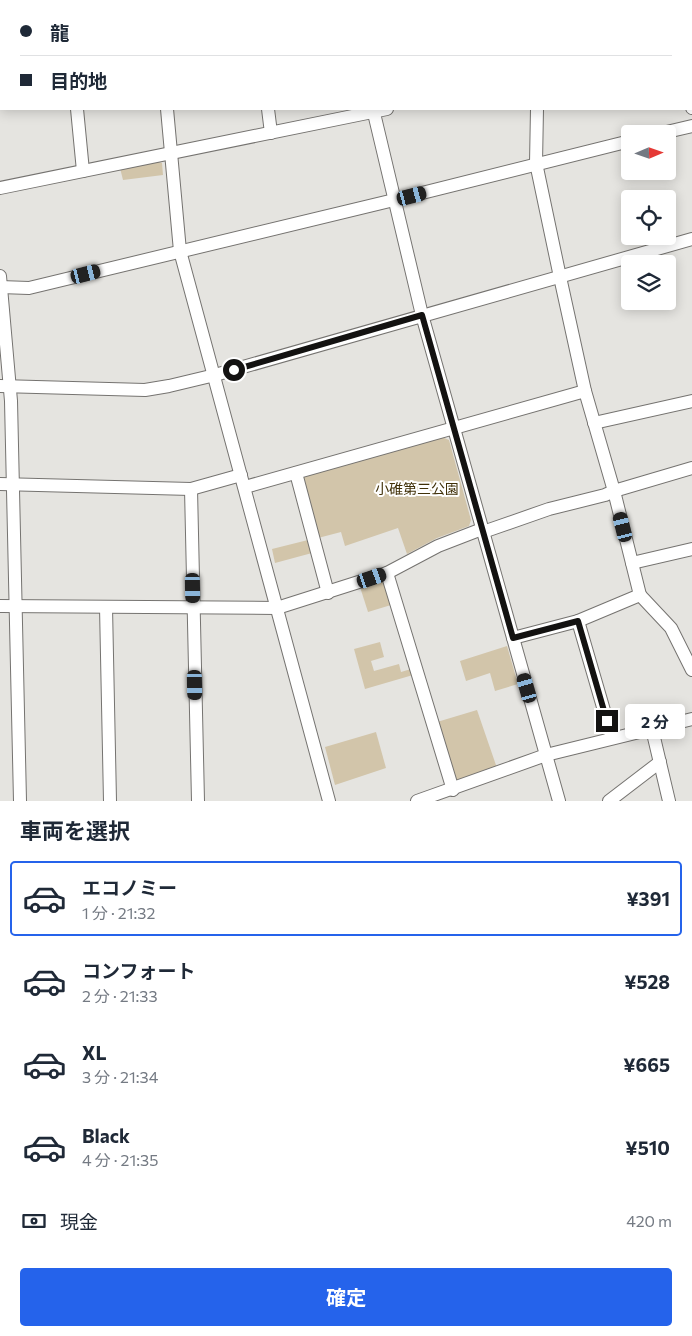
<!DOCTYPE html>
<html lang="ja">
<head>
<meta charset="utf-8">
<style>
  :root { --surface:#fff; --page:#f2f2f3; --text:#1f2937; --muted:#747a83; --line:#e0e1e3; --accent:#2563eb }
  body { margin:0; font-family:Commissioner,"Noto Sans JP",sans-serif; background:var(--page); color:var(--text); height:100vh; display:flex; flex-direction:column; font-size:19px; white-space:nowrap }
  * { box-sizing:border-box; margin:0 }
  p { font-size:16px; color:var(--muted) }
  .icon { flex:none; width:28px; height:28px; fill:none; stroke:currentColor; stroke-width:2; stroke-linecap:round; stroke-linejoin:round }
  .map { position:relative; height:801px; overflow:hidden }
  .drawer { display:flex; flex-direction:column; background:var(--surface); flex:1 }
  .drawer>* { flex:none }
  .guide { position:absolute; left:0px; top:0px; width:692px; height:110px; box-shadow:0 2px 12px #0003; display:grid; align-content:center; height:110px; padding:0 20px; background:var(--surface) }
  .needle { width:32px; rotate:88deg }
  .buttons { position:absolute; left:621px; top:125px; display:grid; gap:10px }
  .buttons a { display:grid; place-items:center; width:55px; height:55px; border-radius:5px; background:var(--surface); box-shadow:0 2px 12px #0003; font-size:25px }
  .end { position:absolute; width:22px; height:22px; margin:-11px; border:6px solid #131211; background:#fff; box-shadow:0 0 0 2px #fff }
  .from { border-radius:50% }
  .bubble { position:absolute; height:35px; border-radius:5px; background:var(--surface); box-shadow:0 2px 12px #0003; font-size:16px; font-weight:700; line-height:35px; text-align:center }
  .car { position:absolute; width:15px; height:30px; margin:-15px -8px; border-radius:6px; box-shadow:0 0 4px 1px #0007; background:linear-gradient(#222 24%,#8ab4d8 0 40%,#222 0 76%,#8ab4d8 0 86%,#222 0) }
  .guide b { display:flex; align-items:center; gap:18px; height:48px; font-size:19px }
  .guide b+b { border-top:1px solid var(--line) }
  .guide i { width:12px; height:12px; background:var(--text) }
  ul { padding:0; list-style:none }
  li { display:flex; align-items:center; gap:15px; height:75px; margin:0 10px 8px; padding:0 10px; border:2px solid transparent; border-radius:5px }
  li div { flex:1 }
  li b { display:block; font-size:19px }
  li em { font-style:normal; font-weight:700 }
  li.selected { border-color:var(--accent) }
  li>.icon { width:45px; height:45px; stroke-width:1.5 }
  h2 { padding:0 20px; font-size:22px; line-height:60px }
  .pay { display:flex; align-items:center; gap:12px; height:55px; padding:0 20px; font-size:19px }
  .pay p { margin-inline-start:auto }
  .button { display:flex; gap:10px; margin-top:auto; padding:10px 20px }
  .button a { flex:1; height:58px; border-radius:5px; background:var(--accent); color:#fff; font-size:20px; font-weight:700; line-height:58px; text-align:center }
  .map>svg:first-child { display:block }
  .green { fill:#d2c5aa }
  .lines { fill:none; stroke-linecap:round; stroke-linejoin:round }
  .minor-casing { stroke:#757370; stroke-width:14 }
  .minor { stroke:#fff; stroke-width:12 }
  .route { stroke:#131211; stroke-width:6 }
  .labels { text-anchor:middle; stroke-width:4; stroke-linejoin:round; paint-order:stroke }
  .park-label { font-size:14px; fill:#403008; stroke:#fff }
</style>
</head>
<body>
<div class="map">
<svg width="692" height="801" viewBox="0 0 692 801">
  <rect width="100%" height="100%" fill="#e5e4e0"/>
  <g class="green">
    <polygon points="155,161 162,163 163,175 123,180 120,168"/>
    <polygon points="442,437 449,440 471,520 469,526 437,538 407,554 398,528 345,546 341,532 318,538 303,478 304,476"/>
    <polygon points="308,540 312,553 275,563 272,549"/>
    <polygon points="380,580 385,582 391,605 368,612 360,587"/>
    <polygon points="380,642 384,657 371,661 374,671 399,664 401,672 411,669 413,675 365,689 354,649"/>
    <polygon points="507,646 518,684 495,691 490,673 466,681 460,661"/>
    <polygon points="477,710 497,768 459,782 455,780 437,722"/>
    <polygon points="376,732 386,768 335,785 325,747"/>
  </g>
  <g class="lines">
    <g class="minor-casing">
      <g id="minor">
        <polyline points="66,0 67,1"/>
        <polyline points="156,0 157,1"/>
        <polyline points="258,0 258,1"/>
        <polyline points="359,0 359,1"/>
        <polyline points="527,0 527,1"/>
        <polyline points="622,0 622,1"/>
        <polyline points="691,57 692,56"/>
        <polyline points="691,104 692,108"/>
        <polyline points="77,109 83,171"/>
        <polyline points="167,109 180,251 329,801"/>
        <polyline points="268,109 271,133"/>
        <polyline points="373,109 422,315 559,801"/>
        <polyline points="658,134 692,126"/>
        <polyline points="0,188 387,109"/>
        <polyline points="0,276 11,401 20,801"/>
        <polyline points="0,287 29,288 394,200 630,141"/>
        <polyline points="0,386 145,390 169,386 215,375 692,239"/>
        <polyline points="594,423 692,401"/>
        <polyline points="296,473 328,593"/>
        <polyline points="0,484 191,489 241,475"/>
        <polyline points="245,487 585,391"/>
        <polyline points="191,489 198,801"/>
        <polyline points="483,532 549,509 605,495 614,491 692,468"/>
        <polyline points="632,563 692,549"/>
        <polyline points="387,573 453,790"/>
        <polyline points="640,595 671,628 692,670"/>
        <polyline points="0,606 277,608 387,573 438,546 482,529"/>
        <polyline points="106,607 110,801"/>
        <polyline points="578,621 612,738"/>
        <polyline points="513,638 578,621 640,595 614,491 585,391 560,277 536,163 537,109"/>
        <polyline points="652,729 669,801"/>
        <polyline points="417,801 546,755 692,719"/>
        <polyline points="609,801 660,762"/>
      </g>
    </g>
    <use href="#minor" class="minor"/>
  </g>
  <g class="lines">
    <polyline class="route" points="234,370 422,315 513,638 578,621 607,721"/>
  </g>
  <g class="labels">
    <g class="park-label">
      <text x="417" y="494">小碓第三公園</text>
    </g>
  </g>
</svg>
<div class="buttons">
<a><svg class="needle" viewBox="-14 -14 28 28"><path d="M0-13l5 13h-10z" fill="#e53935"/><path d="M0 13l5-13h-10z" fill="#747a83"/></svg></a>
<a><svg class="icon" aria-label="locate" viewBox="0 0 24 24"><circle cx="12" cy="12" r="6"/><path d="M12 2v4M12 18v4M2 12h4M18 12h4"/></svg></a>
<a><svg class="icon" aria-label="layers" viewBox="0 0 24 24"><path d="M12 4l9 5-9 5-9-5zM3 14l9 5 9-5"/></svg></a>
</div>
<i class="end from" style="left:234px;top:370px"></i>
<i class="end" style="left:607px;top:721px"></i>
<div class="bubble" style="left:625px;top:704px;width:60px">2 分</div>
<i class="car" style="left:412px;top:196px;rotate:75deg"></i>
<i class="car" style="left:86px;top:274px;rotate:76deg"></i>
<i class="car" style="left:623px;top:527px;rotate:346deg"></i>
<i class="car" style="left:372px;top:578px;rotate:71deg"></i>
<i class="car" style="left:193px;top:588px;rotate:179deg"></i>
<i class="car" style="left:195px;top:685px;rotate:179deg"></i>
<i class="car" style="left:527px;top:688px;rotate:344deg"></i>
<div class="guide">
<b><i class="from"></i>龍</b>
<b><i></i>目的地</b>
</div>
</div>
<section class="drawer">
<h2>車両を選択</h2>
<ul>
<li class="selected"><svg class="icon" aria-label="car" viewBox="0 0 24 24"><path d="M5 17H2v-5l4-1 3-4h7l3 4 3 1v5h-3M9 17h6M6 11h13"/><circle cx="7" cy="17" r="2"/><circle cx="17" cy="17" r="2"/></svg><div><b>エコノミー</b><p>1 分 · 21:32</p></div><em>¥391</em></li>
<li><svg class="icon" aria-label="car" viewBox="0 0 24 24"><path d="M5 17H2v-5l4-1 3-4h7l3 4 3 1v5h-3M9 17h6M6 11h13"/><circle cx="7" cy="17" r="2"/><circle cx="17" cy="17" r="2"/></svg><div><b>コンフォート</b><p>2 分 · 21:33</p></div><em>¥528</em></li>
<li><svg class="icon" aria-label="car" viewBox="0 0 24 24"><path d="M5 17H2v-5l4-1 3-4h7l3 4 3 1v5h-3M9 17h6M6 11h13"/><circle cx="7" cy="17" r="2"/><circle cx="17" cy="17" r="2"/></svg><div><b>XL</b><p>3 分 · 21:34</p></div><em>¥665</em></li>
<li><svg class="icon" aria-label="car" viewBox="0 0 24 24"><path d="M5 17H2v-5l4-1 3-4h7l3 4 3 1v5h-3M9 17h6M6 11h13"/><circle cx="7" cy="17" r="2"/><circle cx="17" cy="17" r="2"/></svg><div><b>Black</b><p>4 分 · 21:35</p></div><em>¥510</em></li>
</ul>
<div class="pay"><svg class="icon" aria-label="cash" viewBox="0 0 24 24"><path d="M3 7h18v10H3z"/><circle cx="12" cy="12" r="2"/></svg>現金<p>420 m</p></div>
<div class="button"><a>確定</a></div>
</section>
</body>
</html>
